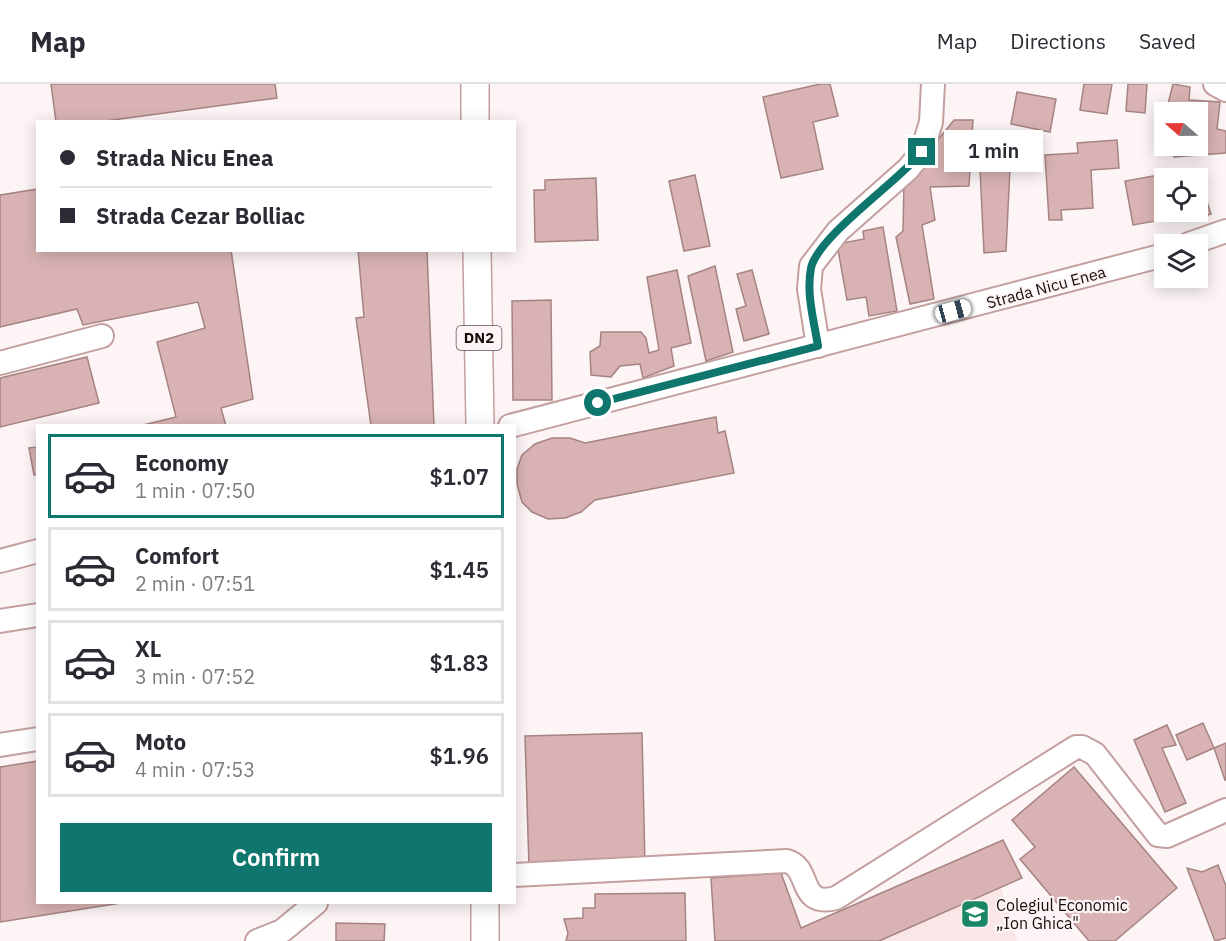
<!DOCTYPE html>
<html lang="en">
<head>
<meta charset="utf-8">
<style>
  :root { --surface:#fff; --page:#f7f7f7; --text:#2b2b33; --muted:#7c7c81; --line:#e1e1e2; --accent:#0f766e }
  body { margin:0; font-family:"IBM Plex Sans",sans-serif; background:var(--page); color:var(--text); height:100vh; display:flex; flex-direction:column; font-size:22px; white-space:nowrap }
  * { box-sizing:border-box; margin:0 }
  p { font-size:20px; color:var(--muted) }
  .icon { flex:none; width:33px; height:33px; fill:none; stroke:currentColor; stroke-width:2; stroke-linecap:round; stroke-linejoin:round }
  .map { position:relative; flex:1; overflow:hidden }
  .panel { position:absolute; left:36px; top:340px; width:480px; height:480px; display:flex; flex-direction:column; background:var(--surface); border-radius:0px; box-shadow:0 3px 15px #0003 }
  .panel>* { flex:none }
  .banner { position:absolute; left:36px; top:36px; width:480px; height:132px; border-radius:0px; box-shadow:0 3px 15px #0003; display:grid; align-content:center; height:132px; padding:0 24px; background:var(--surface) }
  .needle { width:39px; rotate:290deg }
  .tools { position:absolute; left:1154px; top:18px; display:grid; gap:12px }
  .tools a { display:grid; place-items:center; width:54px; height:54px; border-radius:0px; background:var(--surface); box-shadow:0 3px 15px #0003; font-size:30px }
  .end { position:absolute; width:27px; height:27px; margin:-14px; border:8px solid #0f766e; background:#fff; box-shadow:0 0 0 3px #fff }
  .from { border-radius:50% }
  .bubble { position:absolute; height:42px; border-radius:0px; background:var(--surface); box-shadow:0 3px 15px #0003; font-size:20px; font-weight:600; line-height:42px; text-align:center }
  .car { position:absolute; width:18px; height:36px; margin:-18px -9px; border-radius:8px; box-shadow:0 0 4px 2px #0007; background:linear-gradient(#fff 24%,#345 0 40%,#fff 0 76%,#345 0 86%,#fff 0) }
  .banner b { display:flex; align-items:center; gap:21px; height:57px; font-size:22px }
  .banner b+b { border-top:2px solid var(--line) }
  .banner i { width:15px; height:15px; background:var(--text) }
  ul { padding:10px 0 0; list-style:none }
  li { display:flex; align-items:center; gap:18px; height:84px; margin:0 12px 9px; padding:0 12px; border:3px solid var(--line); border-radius:0px }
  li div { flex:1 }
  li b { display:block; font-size:22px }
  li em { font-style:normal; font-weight:600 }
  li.active { border-color:var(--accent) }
  li>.icon { width:54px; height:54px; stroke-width:1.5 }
  .button { display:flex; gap:12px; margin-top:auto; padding:12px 24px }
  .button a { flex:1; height:69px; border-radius:0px; background:var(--accent); color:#fff; font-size:24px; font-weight:600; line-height:69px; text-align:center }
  header { display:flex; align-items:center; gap:36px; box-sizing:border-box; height:84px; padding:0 30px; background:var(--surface); border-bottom:2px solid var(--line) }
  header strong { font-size:28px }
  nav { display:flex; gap:33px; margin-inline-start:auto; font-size:21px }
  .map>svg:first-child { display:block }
  .built { fill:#fae6e6 }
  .building { fill:#d9b3b4; stroke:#a68383; stroke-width:1.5 }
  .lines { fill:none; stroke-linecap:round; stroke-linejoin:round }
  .minor-casing { stroke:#c49fa0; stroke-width:26 }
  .major-casing { stroke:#c49fa0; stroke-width:30 }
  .minor { stroke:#fff; stroke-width:22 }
  .major { stroke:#fff; stroke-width:27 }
  .route { stroke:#0f766e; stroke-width:8 }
  .labels { text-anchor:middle; stroke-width:4.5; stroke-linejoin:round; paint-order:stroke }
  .shield { fill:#fdf5f5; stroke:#5c5151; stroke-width:1.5 }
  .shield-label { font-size:15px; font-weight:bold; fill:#170b0b }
  .street-label { font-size:16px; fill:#170b0b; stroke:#fdf5f5 }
  .poi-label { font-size:16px; fill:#170b0b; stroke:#fdf5f5; text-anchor:start }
</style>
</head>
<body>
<header>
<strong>Map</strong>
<nav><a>Map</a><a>Directions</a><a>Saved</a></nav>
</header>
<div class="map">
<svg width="1226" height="857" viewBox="0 0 1226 857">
  <rect width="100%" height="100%" fill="#fdf5f5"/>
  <polygon class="built" points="1001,803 1017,857 879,857"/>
  <g class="building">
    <polygon points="51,0 275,0 277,14 98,38 56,38"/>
    <polygon points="820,0 830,0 838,32 813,38 823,85 781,94 763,13"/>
    <polygon points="1084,0 1112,0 1107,30 1080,26"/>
    <polygon points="1128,0 1147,0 1145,29 1126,27"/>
    <polygon points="1173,0 1190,3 1189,16 1220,18 1217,45 1226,47 1226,69 1174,73 1173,62 1197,62 1197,28 1166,28"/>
    <polygon points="1017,8 1056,15 1050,48 1011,40"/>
    <polygon points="954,36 973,36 969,102 930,103 935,136 922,141 934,215 910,220 896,153 903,147 904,98"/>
    <polygon points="1117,56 1119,84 1091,86 1093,124 1061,126 1062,136 1049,136 1045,71 1078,69 1077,59"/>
    <polygon points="1010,84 1006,167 984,169 980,85"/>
    <polygon points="1165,90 1164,128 1172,128 1173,134 1133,141 1125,97"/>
    <polygon points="695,91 710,162 684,167 669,97"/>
    <polygon points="596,94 598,156 535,158 534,106 545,106 545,96"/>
    <polygon points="1202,102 1211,130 1190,137 1187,128 1197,128 1197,104"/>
    <polygon points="38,105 38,166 231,166 253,315 221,324 226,342 139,342 176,333 157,258 205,244 198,218 83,241 77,225 0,243 0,111"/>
    <polygon points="883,143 897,227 869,232 866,213 847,216 837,160 864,155 863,147"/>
    <polygon points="358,166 427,166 434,342 371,342 356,234 364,233"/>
    <polygon points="715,182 733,268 706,277 688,192"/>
    <polygon points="677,186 691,259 671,264 674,282 643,294 640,280 620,282 611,293 591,291 590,268 600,262 601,248 641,248 646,254 649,269 659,266 647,193"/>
    <polygon points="752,186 769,250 744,257 736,225 746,222 737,190"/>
    <polygon points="551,216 552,316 513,316 512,217"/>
    <polygon points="87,273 99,319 0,343 0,294"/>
    <polygon points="716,333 718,349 725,347 734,389 595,416 581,428 565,434 548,435 532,428 522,418 517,400 517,385 522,371 535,360 552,354 570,354 585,359"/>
    <polygon points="38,363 38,390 34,391 29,364"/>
    <polygon points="1203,639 1214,664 1187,676 1176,651"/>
    <polygon points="1167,641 1176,661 1162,664 1186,719 1165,728 1134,656"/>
    <polygon points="642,649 645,781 529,784 525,652"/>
    <polygon points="1226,659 1226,696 1225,696 1214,664"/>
    <polygon points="38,677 38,819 121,819 0,838 0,683"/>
    <polygon points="1074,683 1177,804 1115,857 1089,857 1020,775 1035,763 1012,736"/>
    <polygon points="1003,756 1022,794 879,857 715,857 711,794 781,789 801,844"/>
    <polygon points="1218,781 1226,802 1226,854 1215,857 1187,784 1202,788"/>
    <polygon points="685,809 686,857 566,857 568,849 564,835 583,834 583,824 595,824 595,810"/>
    <polygon points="336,839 385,840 384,857 336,857"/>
  </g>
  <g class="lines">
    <g class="minor-casing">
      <g id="minor">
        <polyline points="1215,0 1226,6"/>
        <polyline points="1189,160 1226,147"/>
        <polyline points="818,262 809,205 811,182 838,147 908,85 922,68 931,38 933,0"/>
        <polyline points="0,279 102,252"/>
        <polyline points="510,342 1164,171"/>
        <polyline points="0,477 38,467"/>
        <polyline points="0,537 38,531"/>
        <polyline points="0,661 38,655"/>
        <path d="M514 791 787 777C812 784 797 824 836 814L1076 663H1082L1095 670 1158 751 1167 752 1226 726"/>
        <polyline points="257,857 282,847 316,819"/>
      </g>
    </g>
    <g class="major-casing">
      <g id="major">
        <polyline points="475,0 475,38"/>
        <polyline points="477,166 480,342"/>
        <polyline points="485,857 485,819"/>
      </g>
    </g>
    <use href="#minor" class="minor"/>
    <use href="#major" class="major"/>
  </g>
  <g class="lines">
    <path class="route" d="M598 319 818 262C814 237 806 210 811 184 818 152 899 97 922 68"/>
  </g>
  <defs>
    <g id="school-square" transform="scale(1.5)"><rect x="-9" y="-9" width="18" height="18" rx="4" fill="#198765" stroke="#fdf5f5"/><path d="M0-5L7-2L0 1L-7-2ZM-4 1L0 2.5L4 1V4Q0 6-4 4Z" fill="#fff"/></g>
  </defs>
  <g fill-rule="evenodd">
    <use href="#school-square" x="975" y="830"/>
  </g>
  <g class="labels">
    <rect class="shield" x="456.5" y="242" width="45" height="24" rx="4.5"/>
    <g class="shield-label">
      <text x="479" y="259">DN2</text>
    </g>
    <g class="street-label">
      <text transform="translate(1046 203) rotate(-15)" y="6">Strada Nicu Enea</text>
    </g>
    <g class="poi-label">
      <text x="996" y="827">Colegiul Economic<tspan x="996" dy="18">„Ion Ghica"</tspan></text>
    </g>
  </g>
</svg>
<div class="tools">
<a><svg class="needle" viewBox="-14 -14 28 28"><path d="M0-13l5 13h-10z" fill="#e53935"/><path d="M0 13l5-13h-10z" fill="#7c7c81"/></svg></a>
<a><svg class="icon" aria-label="locate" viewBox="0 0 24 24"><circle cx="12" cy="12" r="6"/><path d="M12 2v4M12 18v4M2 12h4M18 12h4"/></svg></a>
<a><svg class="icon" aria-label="layers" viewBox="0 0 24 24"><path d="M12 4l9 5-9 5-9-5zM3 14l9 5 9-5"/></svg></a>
</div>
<i class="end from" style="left:598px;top:319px"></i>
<i class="end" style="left:922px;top:68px"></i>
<div class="bubble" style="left:944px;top:46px;width:99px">1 min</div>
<i class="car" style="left:953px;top:227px;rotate:75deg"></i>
<div class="banner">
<b><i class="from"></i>Strada Nicu Enea</b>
<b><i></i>Strada Cezar Bolliac</b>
</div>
<section class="panel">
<ul>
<li class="active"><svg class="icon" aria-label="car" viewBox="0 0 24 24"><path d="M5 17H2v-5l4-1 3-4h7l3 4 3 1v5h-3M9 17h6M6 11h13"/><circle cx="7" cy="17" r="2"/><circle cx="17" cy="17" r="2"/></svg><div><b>Economy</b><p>1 min · 07:50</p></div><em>$1.07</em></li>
<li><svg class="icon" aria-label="car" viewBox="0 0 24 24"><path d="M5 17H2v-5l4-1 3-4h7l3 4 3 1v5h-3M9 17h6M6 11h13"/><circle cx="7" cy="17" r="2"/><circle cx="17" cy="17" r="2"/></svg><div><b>Comfort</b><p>2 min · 07:51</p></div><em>$1.45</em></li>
<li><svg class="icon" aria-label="car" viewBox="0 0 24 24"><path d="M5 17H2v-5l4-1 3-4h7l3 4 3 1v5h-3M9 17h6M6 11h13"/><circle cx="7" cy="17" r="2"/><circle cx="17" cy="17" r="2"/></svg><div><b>XL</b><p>3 min · 07:52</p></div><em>$1.83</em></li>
<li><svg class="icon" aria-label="car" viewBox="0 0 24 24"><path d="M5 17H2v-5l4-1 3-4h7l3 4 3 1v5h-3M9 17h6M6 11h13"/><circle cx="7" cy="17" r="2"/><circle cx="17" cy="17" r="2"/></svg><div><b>Moto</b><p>4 min · 07:53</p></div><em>$1.96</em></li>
</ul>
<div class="button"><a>Confirm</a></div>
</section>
</div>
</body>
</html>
